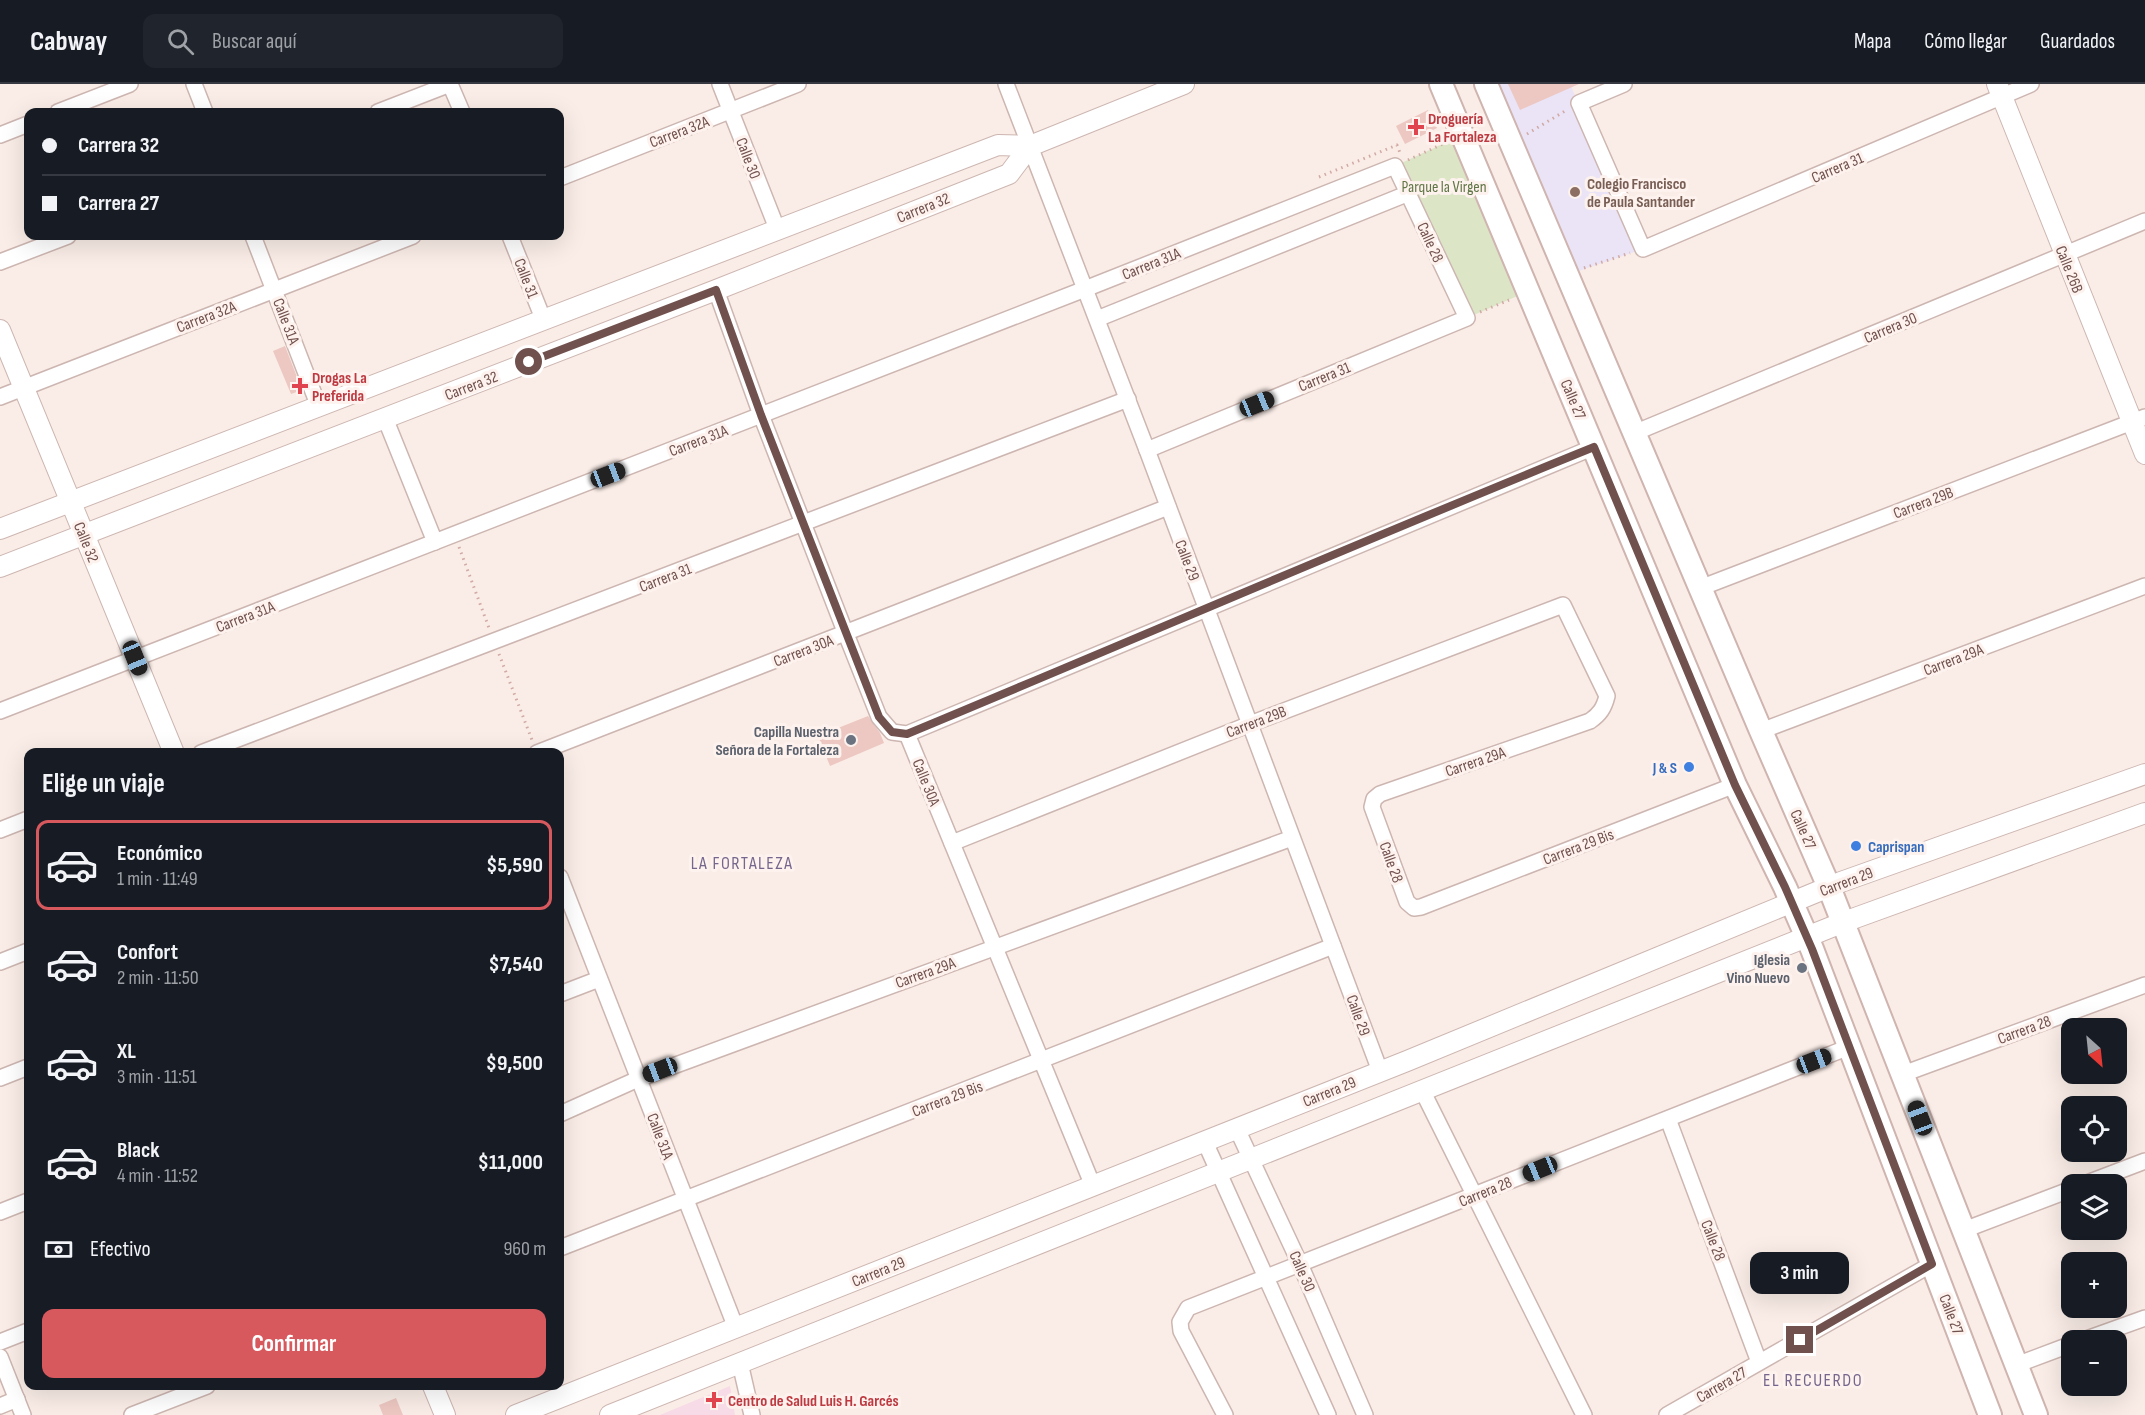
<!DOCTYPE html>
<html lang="es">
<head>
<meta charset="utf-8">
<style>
  :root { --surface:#171b24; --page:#20242c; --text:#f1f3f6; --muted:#9ea1a6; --line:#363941; --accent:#d7595e }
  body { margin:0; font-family:"Sofia Sans Condensed",sans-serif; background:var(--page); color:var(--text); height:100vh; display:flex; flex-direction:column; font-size:22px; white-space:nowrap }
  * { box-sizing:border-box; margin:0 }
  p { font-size:20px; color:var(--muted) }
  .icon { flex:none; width:33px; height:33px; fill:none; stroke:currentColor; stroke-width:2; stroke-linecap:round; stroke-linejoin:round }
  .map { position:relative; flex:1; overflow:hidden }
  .details { position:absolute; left:24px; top:664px; width:540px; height:642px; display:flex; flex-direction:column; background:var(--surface); border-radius:12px; box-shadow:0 6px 24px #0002 }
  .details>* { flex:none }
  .guide { position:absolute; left:24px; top:24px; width:540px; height:132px; border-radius:12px; box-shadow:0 6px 24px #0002; display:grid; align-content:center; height:132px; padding:0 18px; background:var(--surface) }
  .needle { width:39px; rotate:153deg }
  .tools { position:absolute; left:2061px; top:934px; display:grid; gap:12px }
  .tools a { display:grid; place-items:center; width:66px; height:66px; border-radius:12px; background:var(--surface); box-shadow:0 6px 24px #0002; font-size:30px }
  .end { position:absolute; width:27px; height:27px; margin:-14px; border:8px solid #71514e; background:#fff; box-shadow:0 0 0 3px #fff }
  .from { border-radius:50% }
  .bubble { position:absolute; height:42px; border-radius:12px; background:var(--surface); box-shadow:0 6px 24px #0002; font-size:20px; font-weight:700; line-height:42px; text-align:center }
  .car { position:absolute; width:18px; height:36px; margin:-18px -9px; border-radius:8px; box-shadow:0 0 4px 2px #0007; background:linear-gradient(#222 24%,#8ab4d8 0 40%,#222 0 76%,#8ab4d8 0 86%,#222 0) }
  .guide b { display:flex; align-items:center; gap:21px; height:57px; font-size:22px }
  .guide b+b { border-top:2px solid var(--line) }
  .guide i { width:15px; height:15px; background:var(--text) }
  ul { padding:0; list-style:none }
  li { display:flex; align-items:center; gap:18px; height:90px; margin:0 12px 9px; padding:0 6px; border:3px solid transparent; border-radius:12px }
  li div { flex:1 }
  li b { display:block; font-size:22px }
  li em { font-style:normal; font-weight:700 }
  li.selected { border-color:var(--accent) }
  li>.icon { width:54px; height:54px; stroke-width:1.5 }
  h2 { padding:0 18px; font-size:27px; line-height:72px }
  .pay { display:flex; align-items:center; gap:15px; height:66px; padding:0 18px; font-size:22px }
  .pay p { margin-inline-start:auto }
  .button { display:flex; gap:12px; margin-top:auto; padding:12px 18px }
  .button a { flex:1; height:69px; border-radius:12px; background:var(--accent); color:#fff; font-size:24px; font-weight:700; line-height:69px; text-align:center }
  header { display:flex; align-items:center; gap:36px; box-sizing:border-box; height:84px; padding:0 30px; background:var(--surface); border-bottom:2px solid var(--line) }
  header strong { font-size:28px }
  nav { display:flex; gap:33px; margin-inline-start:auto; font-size:21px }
  .search { width:420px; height:54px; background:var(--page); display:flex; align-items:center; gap:15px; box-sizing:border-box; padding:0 21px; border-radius:12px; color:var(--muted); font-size:22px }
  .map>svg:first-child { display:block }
  .education { fill:#eae4f6 }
  .medical { fill:#f7dbe6 }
  .green { fill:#dce6c7 }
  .building { fill:#edc7c1 }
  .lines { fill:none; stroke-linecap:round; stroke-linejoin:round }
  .minor-casing { stroke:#cdb6b1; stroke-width:18 }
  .tertiary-casing { stroke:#cdb6b1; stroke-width:22 }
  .secondary-casing { stroke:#cfb4af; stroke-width:26 }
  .path { stroke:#d1aaa5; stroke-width:3; stroke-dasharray:1.5 4.5; stroke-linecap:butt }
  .minor { stroke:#fff; stroke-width:15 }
  .tertiary { stroke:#fff; stroke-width:20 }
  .secondary { stroke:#fff; stroke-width:22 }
  .route { stroke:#71514e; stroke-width:8 }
  .health-dot { fill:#e0444e; stroke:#fdf2ed; stroke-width:2 }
  .education-dot { fill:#8d6e63; stroke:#fdf2ed; stroke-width:2 }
  .worship-dot { fill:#6b7280; stroke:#fdf2ed; stroke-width:2 }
  .shop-dot { fill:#3f7fe0; stroke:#fdf2ed; stroke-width:2 }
  .labels { text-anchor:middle; stroke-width:6; stroke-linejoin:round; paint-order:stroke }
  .health-label { font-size:16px; font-weight:bold; fill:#be3a42; stroke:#fdf2ed; text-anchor:start }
  .street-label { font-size:16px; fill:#71514e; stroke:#fdf2ed }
  .education-label { font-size:16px; font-weight:bold; fill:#785e54; stroke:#fdf2ed; text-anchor:start }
  .park-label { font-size:16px; fill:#617647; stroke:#fdf2ed }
  .worship-label { font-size:16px; font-weight:bold; fill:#5b616d; stroke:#fdf2ed; text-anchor:end }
  .shop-label { font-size:16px; font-weight:bold; fill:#366cbe; stroke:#fdf2ed; text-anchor:end }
  .neighbourhood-label { font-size:18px; letter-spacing:1.5px; fill:#76668d; stroke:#fdf2ed }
</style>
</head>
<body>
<header>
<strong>Cabway</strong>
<div class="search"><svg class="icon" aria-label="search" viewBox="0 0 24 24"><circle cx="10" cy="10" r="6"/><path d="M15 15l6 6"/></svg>Buscar aquí</div>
<nav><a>Mapa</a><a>Cómo llegar</a><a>Guardados</a></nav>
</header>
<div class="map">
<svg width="2145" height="1331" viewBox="0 0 2145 1331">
  <rect width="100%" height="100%" fill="#faede7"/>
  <polygon class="education" points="1486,0 1570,0 1643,165 1567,191"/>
  <polygon class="medical" points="730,1302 735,1331 660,1331"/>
  <polygon class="green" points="1462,51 1529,207 1467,234 1395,82"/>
  <g class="building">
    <polygon points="1508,0 1579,0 1520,26"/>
    <polygon points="1428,26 1437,44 1405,60 1396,42"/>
    <polygon points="285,262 302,306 291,310 273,267"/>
    <polygon points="868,632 880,649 884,659 830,682 818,652"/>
    <polygon points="396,1314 403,1331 383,1331 379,1321"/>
  </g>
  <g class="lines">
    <g class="minor-casing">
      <g id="minor">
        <polyline points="194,0 205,28"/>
        <polyline points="450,0 462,28"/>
        <polyline points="720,0 778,147"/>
        <polyline points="1006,0 1147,366 1380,987"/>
        <polyline points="1624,0 1579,19 1643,165 2031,0"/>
        <polyline points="58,28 130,0"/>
        <polyline points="378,28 450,0"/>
        <polyline points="0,51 28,40"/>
        <polyline points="560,94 798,0"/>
        <polyline points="253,152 319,323"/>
        <polyline points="510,152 544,237"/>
        <polyline points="0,178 68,152"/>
        <path d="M716 206 761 331 846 550 879 633 892 648 907 650C1136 555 1364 457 1594 363"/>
        <polyline points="1097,235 1409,109"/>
        <polyline points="0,313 413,152"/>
        <polyline points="385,334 435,458"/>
        <polyline points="1634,349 2145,137"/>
        <polyline points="1700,504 2145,333"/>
        <polyline points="0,627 1085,205 1395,82 1467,234 1147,366"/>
        <polyline points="1761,647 2145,502"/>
        <polyline points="907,650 1093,1102"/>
        <polyline points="201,669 1128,315"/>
        <polyline points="537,669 1168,423"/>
        <polyline points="0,746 28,735"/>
        <path d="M952 759 1250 640 1563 521 1607 612C1604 624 1600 630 1590 637L1380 710 1374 715 1372 723 1407 818 1414 824 1421 823 1735 701"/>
        <polyline points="560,793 736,1244"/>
        <polyline points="0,878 28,867"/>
        <polyline points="560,910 599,895"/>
        <polyline points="1903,990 2145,901"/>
        <polyline points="0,994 28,983"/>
        <polyline points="1422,1006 1584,1331"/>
        <polyline points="560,1030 638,995 1292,754"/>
        <polyline points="1668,1035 1759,1278"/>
        <polyline points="1237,1045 1300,1180 1365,1331"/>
        <polyline points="1205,1058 1328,1331"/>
        <polyline points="2082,1101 2145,1077"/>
        <polyline points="0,1128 28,1117"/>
        <polyline points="1964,1146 2072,1105"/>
        <polyline points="560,1164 1333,862"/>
        <polyline points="2081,1257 2145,1234"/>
        <polyline points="0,1258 28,1247"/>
        <polyline points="0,1273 23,1331"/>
        <polyline points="740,1279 752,1331"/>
        <polyline points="2016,1281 2072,1260"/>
        <polyline points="0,1322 17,1315"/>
        <polyline points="132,1331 207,1302"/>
        <polyline points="1225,1331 1181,1247 1180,1238 1188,1224 1849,963"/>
        <polyline points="1667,1331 1932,1180"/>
      </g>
    </g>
    <g class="tertiary-casing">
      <g id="tertiary">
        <polyline points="1997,0 2145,370"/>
        <polyline points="0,246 174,669"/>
        <polyline points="0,445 998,61 1030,62 1184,0"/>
        <polyline points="0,483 716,206 1009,90 1030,62"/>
        <polyline points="433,1302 445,1331"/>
        <polyline points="516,1331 1407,977 1841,798 2145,690"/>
        <polyline points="610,1331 1844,838 2145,729"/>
      </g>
    </g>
    <g class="secondary-casing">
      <g id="secondary">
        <polyline points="1441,0 1735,701 1785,803 1812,865 1990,1331"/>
        <polyline points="1486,0 1761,647 1829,803 2036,1331"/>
      </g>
    </g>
    <g class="path">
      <polyline points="1527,50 1565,27"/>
      <polyline points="1408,76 1445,59"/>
      <polyline points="1319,93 1397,61 1400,69"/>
      <polyline points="1424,110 1460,95"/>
      <polyline points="1584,184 1630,169"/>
      <polyline points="1480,228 1509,216"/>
      <polyline points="459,463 489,544"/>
      <polyline points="499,570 532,656"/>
    </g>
    <use href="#minor" class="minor"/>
    <use href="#tertiary" class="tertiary"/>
    <use href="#secondary" class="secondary"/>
  </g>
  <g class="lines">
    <path class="route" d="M529 278 716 206 761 331 879 633 892 648 907 650C1136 555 1364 456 1594 363L1735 701 1785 803 1812 865 1932 1180 1800 1256"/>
  </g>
  <g class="health-dot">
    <path d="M1413 34h6v6h6v6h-6v6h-6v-6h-6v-6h6z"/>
    <path d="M297 293h6v6h6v6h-6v6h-6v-6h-6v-6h6z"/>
    <path d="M711 1307h6v6h6v6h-6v6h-6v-6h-6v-6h6z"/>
  </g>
  <circle class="education-dot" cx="1575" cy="108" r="6"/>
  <g class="worship-dot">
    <circle cx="851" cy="656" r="6"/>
    <circle cx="1802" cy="884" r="6"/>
  </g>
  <g class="shop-dot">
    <circle cx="1689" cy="683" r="6"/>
    <circle cx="1856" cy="762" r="6"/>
  </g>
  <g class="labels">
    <g class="health-label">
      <text x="1428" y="40">Droguería<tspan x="1428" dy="18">La Fortaleza</tspan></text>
      <text x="312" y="299">Drogas La<tspan x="312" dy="18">Preferida</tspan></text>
      <text x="728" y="1322">Centro de Salud Luis H. Garcés</text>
    </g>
    <g class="street-label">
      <text transform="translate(679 47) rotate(-21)" y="6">Carrera 32A</text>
      <text transform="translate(749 74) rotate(69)" y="6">Calle 30</text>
      <text transform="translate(1837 83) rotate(-23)" y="6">Carrera 31</text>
      <text transform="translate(923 123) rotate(-22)" y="6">Carrera 32</text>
      <text transform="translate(1431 158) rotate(65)" y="6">Calle 28</text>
      <text transform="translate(1151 179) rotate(-22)" y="6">Carrera 31A</text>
      <text transform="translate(2070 185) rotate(68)" y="6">Calle 26B</text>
      <text transform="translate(527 194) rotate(69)" y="6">Calle 31</text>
      <text transform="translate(206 232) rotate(-21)" y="6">Carrera 32A</text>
      <text transform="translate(287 237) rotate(69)" y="6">Calle 31A</text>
      <text transform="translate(1890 243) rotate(-23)" y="6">Carrera 30</text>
      <text transform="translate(1324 292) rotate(-22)" y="6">Carrera 31</text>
      <text transform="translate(471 301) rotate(-21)" y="6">Carrera 32</text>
      <text transform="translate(1574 315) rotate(67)" y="6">Calle 27</text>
      <text transform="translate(698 356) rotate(-21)" y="6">Carrera 31A</text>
      <text transform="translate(1923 418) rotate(-21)" y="6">Carrera 29B</text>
      <text transform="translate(87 458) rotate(68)" y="6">Calle 32</text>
      <text transform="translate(1188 476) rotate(69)" y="6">Calle 29</text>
      <text transform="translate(665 493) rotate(-21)" y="6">Carrera 31</text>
      <text transform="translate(245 532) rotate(-21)" y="6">Carrera 31A</text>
      <text transform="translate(803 566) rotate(-21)" y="6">Carrera 30A</text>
      <text transform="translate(1953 575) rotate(-21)" y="6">Carrera 29A</text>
      <text transform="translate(1256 637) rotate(-21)" y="6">Carrera 29B</text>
      <text transform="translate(1475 677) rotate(-19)" y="6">Carrera 29A</text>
      <text transform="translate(927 698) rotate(68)" y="6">Calle 30A</text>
      <text transform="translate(1804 745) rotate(66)" y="6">Calle 27</text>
      <text transform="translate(1578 762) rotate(-21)" y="6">Carrera 29 Bis</text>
      <text transform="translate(1392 778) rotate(70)" y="6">Calle 28</text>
      <text transform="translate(1846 797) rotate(-21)" y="6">Carrera 29</text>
      <text transform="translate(925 888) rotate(-20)" y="6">Carrera 29A</text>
      <text transform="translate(1359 931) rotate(70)" y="6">Calle 29</text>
      <text transform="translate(2024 945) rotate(-20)" y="6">Carrera 28</text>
      <text transform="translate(1329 1007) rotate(-22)" y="6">Carrera 29</text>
      <text transform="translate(947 1014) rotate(-21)" y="6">Carrera 29 Bis</text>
      <text transform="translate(661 1052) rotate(69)" y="6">Calle 31A</text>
      <text transform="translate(1485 1107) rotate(-22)" y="6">Carrera 28</text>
      <text transform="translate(1714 1156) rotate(69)" y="6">Calle 28</text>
      <text transform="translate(878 1187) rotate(-22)" y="6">Carrera 29</text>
      <text transform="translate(1303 1187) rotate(66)" y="6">Calle 30</text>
      <text transform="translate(1952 1230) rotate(69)" y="6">Calle 27</text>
      <text transform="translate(1721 1300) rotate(-30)" y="6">Carrera 27</text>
    </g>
    <g class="education-label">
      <text x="1587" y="105">Colegio Francisco<tspan x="1587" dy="18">de Paula Santander</tspan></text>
    </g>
    <g class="park-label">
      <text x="1444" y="108">Parque la Virgen</text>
    </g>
    <g class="worship-label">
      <text x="839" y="653">Capilla Nuestra<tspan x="839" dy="18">Señora de la Fortaleza</tspan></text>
      <text x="1790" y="881">Iglesia<tspan x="1790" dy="18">Vino Nuevo</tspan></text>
    </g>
    <g class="shop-label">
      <text x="1677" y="689">J &amp; S</text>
      <text x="1868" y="768" text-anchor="start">Caprispan</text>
    </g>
    <g class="neighbourhood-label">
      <text x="742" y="785">LA FORTALEZA</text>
      <text x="1813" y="1302">EL RECUERDO</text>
    </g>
  </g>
</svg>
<div class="tools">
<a><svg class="needle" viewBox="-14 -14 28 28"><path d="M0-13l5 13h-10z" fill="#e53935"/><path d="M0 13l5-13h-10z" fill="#9ea1a6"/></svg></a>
<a><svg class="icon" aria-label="locate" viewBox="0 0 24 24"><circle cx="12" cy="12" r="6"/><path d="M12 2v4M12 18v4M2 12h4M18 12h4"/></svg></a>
<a><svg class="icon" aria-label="layers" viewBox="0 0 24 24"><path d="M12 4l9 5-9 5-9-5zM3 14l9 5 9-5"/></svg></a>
<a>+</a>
<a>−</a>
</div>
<i class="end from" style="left:529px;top:278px"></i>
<i class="end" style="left:1800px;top:1256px"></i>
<div class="bubble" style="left:1750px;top:1168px;width:99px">3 min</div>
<i class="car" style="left:1257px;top:320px;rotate:68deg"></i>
<i class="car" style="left:608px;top:391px;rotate:69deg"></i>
<i class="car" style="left:135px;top:574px;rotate:158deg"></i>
<i class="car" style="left:1814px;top:977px;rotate:69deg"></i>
<i class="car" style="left:660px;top:986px;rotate:249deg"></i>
<i class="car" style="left:1920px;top:1034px;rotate:339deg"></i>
<i class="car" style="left:1540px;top:1085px;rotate:248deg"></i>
<div class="guide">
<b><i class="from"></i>Carrera 32</b>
<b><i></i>Carrera 27</b>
</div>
<section class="details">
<h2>Elige un viaje</h2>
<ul>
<li class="selected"><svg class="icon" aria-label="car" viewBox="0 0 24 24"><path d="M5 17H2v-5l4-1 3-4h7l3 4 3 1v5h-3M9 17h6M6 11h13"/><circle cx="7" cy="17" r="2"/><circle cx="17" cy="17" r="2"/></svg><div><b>Económico</b><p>1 min · 11:49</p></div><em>$5,590</em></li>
<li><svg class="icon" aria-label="car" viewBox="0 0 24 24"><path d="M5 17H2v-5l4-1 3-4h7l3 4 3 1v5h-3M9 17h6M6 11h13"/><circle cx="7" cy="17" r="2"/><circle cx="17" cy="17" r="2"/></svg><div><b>Confort</b><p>2 min · 11:50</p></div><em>$7,540</em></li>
<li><svg class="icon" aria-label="car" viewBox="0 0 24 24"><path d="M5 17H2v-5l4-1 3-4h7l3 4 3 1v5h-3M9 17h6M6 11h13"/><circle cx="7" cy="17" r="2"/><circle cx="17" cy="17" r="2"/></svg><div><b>XL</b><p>3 min · 11:51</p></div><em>$9,500</em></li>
<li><svg class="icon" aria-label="car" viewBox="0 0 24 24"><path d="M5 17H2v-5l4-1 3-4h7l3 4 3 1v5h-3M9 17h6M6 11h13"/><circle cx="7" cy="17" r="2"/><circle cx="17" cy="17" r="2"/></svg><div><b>Black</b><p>4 min · 11:52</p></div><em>$11,000</em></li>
</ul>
<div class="pay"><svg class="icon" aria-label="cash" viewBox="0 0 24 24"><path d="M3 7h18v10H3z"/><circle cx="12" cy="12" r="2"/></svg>Efectivo<p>960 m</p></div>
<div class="button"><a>Confirmar</a></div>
</section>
</div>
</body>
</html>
